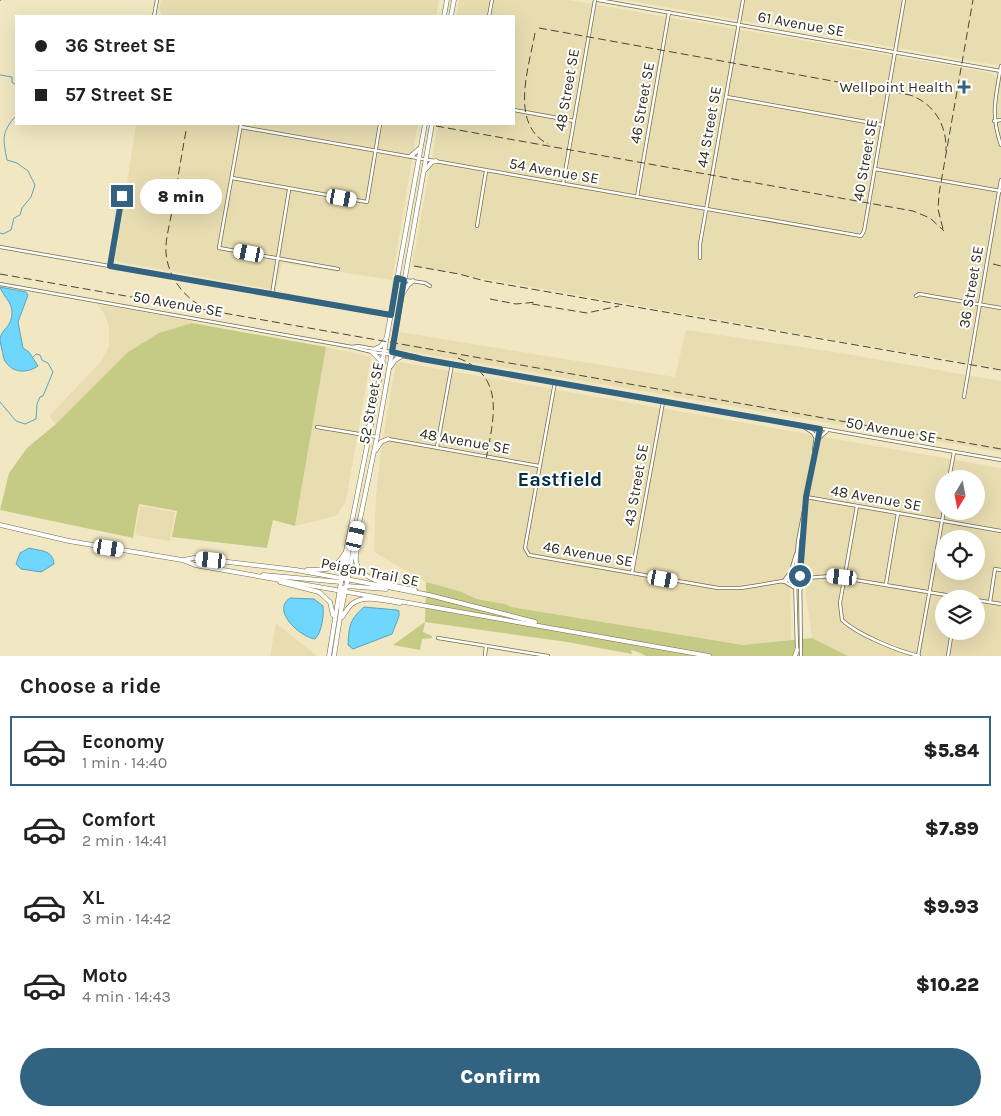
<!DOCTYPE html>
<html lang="en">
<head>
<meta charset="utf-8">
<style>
  :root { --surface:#fff; --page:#f2f2f2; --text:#222; --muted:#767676; --line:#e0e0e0; --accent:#326381 }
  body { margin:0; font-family:Karla,sans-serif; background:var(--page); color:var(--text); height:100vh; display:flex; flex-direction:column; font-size:19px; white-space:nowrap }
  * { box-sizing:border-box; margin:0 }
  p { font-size:16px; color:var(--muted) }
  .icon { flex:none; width:28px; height:28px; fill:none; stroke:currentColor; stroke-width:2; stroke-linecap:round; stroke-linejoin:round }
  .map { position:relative; height:656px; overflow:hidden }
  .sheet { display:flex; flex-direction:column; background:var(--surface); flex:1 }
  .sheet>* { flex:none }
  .top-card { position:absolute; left:15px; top:15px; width:500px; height:110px; border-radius:0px; box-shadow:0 5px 20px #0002; display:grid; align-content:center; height:110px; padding:0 20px; background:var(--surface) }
  .needle { width:32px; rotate:190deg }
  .tools { position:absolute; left:935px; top:470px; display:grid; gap:10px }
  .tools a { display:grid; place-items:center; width:50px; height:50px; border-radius:50%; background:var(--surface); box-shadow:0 5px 20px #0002; font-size:25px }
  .end { position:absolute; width:22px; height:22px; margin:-11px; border:6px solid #326381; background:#fff; box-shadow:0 0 0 2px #fff }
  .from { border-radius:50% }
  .bubble { position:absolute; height:35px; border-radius:18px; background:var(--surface); box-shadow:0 5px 20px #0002; font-size:16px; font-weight:800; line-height:35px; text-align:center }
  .car { position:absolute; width:15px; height:30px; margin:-15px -8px; border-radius:6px; box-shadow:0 0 4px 1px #0007; background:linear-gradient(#fff 24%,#345 0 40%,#fff 0 76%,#345 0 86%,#fff 0) }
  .top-card b { display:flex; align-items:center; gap:18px; height:48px; font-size:19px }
  .top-card b+b { border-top:1px solid var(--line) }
  .top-card i { width:12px; height:12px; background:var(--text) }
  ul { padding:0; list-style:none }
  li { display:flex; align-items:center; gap:15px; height:70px; margin:0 10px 8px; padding:0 10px; border:2px solid transparent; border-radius:0px }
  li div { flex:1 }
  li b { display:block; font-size:19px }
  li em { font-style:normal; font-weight:800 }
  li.current { border-color:var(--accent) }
  li>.icon { width:45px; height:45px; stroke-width:1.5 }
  h2 { padding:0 20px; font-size:22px; line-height:60px }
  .primary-button { display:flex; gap:10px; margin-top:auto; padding:10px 20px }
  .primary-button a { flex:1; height:58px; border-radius:30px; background:var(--accent); color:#fff; font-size:20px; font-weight:800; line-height:58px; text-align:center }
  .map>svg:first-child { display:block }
  .built { fill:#e8ddb1; fill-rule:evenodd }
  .green { fill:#c5cb84 }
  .water { fill:#6fd6fe; stroke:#5ca3bb }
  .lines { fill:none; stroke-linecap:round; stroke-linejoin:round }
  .stream { stroke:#5ca3bb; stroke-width:1 }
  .minor-casing { stroke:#736b4a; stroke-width:4 }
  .major-casing { stroke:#736b4a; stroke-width:5 }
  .minor { stroke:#fff; stroke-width:2.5 }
  .major { stroke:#fff; stroke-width:4 }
  .rail { stroke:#4b4736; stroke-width:1; stroke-dasharray:8 4; stroke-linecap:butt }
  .route { stroke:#326381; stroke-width:6 }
  .poi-dot { fill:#326381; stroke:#fff; stroke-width:2 }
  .labels { text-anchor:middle; stroke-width:4; stroke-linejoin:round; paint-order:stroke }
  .street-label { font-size:15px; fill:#302d1f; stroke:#fff }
  .poi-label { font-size:15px; fill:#302d1f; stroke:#fff; text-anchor:end }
  .district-label { font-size:20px; font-weight:bold; fill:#022d43; stroke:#fff }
</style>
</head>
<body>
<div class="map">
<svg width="1001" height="656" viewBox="0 0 1001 656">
  <rect width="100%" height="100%" fill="#f1e8c3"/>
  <g class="built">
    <polygon points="161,0 439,0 436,16 168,16 162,15 159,8"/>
    <polygon points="459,0 569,0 963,68 991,73 995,77 1001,76 1001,369 412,266 438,124 514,124 514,16 456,16"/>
    <polygon points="625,0 1001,0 1001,65 989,64"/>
    <polygon points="136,124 163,124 176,126 176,124 418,124 392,280 282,263 276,290 115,261"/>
    <polygon points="97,304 192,321 192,323 159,333 128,352 56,424 49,416 100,363 109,346 109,326 105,315"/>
    <polygon points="686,330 841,353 1001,381 1001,452 395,349 400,332 675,377"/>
    <polygon points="326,347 371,357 346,501 336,516 295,526"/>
    <path d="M399 362 1001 468V656H848L812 638 805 588 790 565 791 640 743 645 511 607 505 604 477 599 459 591 426 582 374 552 376 495 381 450 392 384 396 364ZM944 479H976V511H944ZM944 539H976V571H944ZM944 599H976V631H944Z"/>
    <polygon points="140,506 175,512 170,541 135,535"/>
    <polygon points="276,623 317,656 270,656"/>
  </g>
  <g class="green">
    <polygon points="192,323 326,347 295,526 273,520 267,548 172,537 177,511 139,504 133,538 0,510 9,473 27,448 56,424 128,352 159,333"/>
    <polygon points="426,582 459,591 477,599 505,604 511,607 743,645 812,638 848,656 646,656 638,652 631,650 632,654 567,642 425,622 423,632 432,636 432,638 422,639 420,650 393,645 425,622"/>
  </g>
  <g class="water">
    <path d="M0 287 26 292 28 295 18 322 23 348 29 352 38 366C28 373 13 374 5 361 3 358 3 353 2 350 1 346 0 342 0 338 3 327 12 328 12 311 11 301 3 296 0 287Z"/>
    <path d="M29 548C41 551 53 550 54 564L41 572 21 569 16 564 20 553Z"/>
    <path d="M290 598 314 599 323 606C324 615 322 632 315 639 302 638 270 611 290 598Z"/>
    <path d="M364 607 397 610 399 611V616L392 634 353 649 348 645C349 627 349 620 364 607Z"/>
  </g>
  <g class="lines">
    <g class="stream">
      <polyline points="0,1 1,0"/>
      <polyline points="0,75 12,77 12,82 16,85"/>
      <path d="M0 233 3 234 11 230 14 218 20 215 22 208 31 197 35 185 28 171 17 163 7 160C3 139 1 132 16 116"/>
      <polyline points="0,402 16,421 25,424 36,419 37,404 40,397 43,396 53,372 48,363 42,360 40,355 36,354 33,357"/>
    </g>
    <g class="minor-casing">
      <g id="minor">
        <polyline points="598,0 1001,71"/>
        <polyline points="154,16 157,0"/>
        <polyline points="489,16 492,0"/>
        <path d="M1001 66C996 97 990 113 1001 145"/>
        <polyline points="727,97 883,125"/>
        <polyline points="514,110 574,121"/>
        <polyline points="994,121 1001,120"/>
        <polyline points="241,124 219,248 338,269"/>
        <polyline points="241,127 861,236 864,231 868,208 904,0"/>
        <polyline points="875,169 1001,191"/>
        <polyline points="232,178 367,202 380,124"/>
        <polyline points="563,184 595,0"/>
        <polyline points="637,197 669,12"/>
        <polyline points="477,226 486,171"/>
        <polyline points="0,247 391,315"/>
        <polyline points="700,258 700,244 743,0"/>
        <polyline points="110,266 122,196"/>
        <polyline points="398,279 425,283 430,286"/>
        <polyline points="0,284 352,347 372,352 421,359"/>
        <polyline points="272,294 289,190"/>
        <polyline points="916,296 919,294 1001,308"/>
        <polyline points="352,347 358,346 418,357 422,359 1001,460"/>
        <polyline points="555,382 525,548 529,555 718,588 741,588 795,579 831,576 970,599"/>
        <polyline points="964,397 1001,180"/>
        <polyline points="317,427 377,437"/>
        <polyline points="804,427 813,433 815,437"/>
        <polyline points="388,439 539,466"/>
        <polyline points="818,439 827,431"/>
        <polyline points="437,447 452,364"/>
        <polyline points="814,450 817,429"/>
        <polyline points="949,479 954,452"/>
        <polyline points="806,497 1001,531"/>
        <path d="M857 506 840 603 842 620C858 635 898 651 919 656"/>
        <polyline points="800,570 804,574 812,577"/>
        <polyline points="632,573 663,402"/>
        <polyline points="783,582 791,571 796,554"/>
        <polyline points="785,582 795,588"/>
        <polyline points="886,584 898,513"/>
        <polyline points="800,590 807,578"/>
        <polyline points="976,600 1001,604"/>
        <polyline points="990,602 995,569 1001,570"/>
        <polyline points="438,638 548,656"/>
        <polyline points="797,650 795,579 798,541 820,429"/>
        <polyline points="485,656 486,646"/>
        <polyline points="801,656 800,570 805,511"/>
        <polyline points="918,656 944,510"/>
        <polyline points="948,656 952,631"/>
      </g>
    </g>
    <g class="major-casing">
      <g id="major">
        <polyline points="444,16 447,0"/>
        <polyline points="451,16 454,0"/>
        <polyline points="411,156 419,149"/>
        <polyline points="424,171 432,162 436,161"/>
        <polyline points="403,293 408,285 413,281"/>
        <polyline points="375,349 381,346 386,339"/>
        <polyline points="372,352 383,363"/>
        <polyline points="391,366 395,360 400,357"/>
        <polyline points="360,434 365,432 370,424"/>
        <polyline points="376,450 381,442 388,439"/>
        <polyline points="0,525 69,541 182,560 195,565 709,656"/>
        <path d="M359 537C358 545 355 554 356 561 359 582 398 586 415 590"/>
        <polyline points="184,560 194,558 296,570 346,579 429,595 535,622"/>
        <path d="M307 570C326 570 334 571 345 553"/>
        <polyline points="263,575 341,582"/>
        <polyline points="345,579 349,549"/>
        <polyline points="280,582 319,592 330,602 333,615"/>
        <polyline points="339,590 347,586 386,589"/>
        <polyline points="341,610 342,590"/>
        <path d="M342 617C345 613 348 607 352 604 364 594 385 601 400 603"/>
        <polyline points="329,656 346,551 369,436 425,124"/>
        <polyline points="334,656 341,611 377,437 432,124"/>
        <polyline points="795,656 797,650"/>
      </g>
    </g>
    <use href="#minor" class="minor"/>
    <use href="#major" class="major"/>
    <g class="rail">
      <path d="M539 28 910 95C935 104 947 126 946 151"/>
      <path d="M535 33C529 67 509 124 548 144"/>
      <polyline points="436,126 913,211 930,218 944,231"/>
      <path d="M186 131C181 158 177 184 172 211 170 224 165 239 166 253 168 276 183 297 203 307"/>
      <polyline points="943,229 938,209 939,194 973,0"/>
      <polyline points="993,264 1001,266"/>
      <polyline points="414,266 459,274 485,281 1001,370"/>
      <polyline points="0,274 1001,449"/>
      <polyline points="490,299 516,304 537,302"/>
      <polyline points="532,304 587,313 619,306"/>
      <path d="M458 358C507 377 493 420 486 460"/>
    </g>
  </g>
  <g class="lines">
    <polyline class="route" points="122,196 110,266 391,315 397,278 404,280 392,352 422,359 820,429 806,497 800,576"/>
  </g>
  <path class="poi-dot" d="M961.5 79.5h5v5h5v5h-5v5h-5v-5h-5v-5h5z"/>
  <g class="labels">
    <g class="street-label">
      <text transform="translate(801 24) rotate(10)" y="5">61 Avenue SE</text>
      <text transform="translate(567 90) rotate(-80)" y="5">48 Street SE</text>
      <text transform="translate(642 103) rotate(-80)" y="5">46 Street SE</text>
      <text transform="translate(709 127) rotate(-80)" y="5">44 Street SE</text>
      <text transform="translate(865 160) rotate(-80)" y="5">40 Street SE</text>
      <text transform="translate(554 171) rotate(10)" y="5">54 Avenue SE</text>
      <text transform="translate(971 287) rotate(-80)" y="5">36 Street SE</text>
      <text transform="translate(178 304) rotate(10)" y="5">50 Avenue SE</text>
      <text transform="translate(371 403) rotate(-80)" y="5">52 Street SE</text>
      <text transform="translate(891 430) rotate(10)" y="5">50 Avenue SE</text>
      <text transform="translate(465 441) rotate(10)" y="5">48 Avenue SE</text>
      <text transform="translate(636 485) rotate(-80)" y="5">43 Street SE</text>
      <text transform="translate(876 498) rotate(10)" y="5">48 Avenue SE</text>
      <text transform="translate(588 554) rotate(10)" y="5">46 Avenue SE</text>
      <text transform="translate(370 572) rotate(11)" y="5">Peigan Trail SE</text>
    </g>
    <g class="poi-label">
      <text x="953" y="92">Wellpoint Health</text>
    </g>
    <g class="district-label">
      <text x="560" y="486">Eastfield</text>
    </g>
  </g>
</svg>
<div class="tools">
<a><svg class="needle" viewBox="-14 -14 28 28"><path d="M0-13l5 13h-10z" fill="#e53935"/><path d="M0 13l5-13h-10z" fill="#767676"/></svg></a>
<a><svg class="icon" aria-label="locate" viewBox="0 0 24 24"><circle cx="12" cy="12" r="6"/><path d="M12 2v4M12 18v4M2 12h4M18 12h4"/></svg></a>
<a><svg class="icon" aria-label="layers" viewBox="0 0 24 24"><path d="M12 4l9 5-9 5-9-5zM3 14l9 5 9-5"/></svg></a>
</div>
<i class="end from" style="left:800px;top:576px"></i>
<i class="end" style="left:122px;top:196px"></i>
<div class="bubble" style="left:140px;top:179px;width:82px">8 min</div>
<i class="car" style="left:342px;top:198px;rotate:100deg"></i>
<i class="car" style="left:249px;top:253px;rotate:281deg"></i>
<i class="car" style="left:356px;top:536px;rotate:13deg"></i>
<i class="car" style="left:109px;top:548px;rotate:99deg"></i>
<i class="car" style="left:211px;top:560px;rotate:276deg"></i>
<i class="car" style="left:842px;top:577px;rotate:276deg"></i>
<i class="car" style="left:663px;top:579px;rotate:100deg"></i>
<div class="top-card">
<b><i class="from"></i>36 Street SE</b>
<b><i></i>57 Street SE</b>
</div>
</div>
<section class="sheet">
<h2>Choose a ride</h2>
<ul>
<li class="current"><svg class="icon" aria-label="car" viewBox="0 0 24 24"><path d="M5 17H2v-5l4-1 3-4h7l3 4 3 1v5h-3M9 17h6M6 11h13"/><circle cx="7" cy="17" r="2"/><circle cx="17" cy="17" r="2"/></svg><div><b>Economy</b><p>1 min · 14:40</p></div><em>$5.84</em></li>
<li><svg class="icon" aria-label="car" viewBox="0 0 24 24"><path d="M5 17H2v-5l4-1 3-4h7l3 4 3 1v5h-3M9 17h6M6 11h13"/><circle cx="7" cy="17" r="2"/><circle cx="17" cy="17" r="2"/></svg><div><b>Comfort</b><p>2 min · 14:41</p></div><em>$7.89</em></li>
<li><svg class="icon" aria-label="car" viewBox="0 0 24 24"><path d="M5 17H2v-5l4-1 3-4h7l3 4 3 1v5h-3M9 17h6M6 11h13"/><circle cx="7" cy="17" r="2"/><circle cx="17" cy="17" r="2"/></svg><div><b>XL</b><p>3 min · 14:42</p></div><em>$9.93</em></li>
<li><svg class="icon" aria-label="car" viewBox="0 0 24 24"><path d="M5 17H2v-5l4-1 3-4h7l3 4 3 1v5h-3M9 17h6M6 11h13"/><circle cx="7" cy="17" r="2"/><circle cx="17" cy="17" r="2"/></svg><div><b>Moto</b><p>4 min · 14:43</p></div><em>$10.22</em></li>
</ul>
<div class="primary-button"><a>Confirm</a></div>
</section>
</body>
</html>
